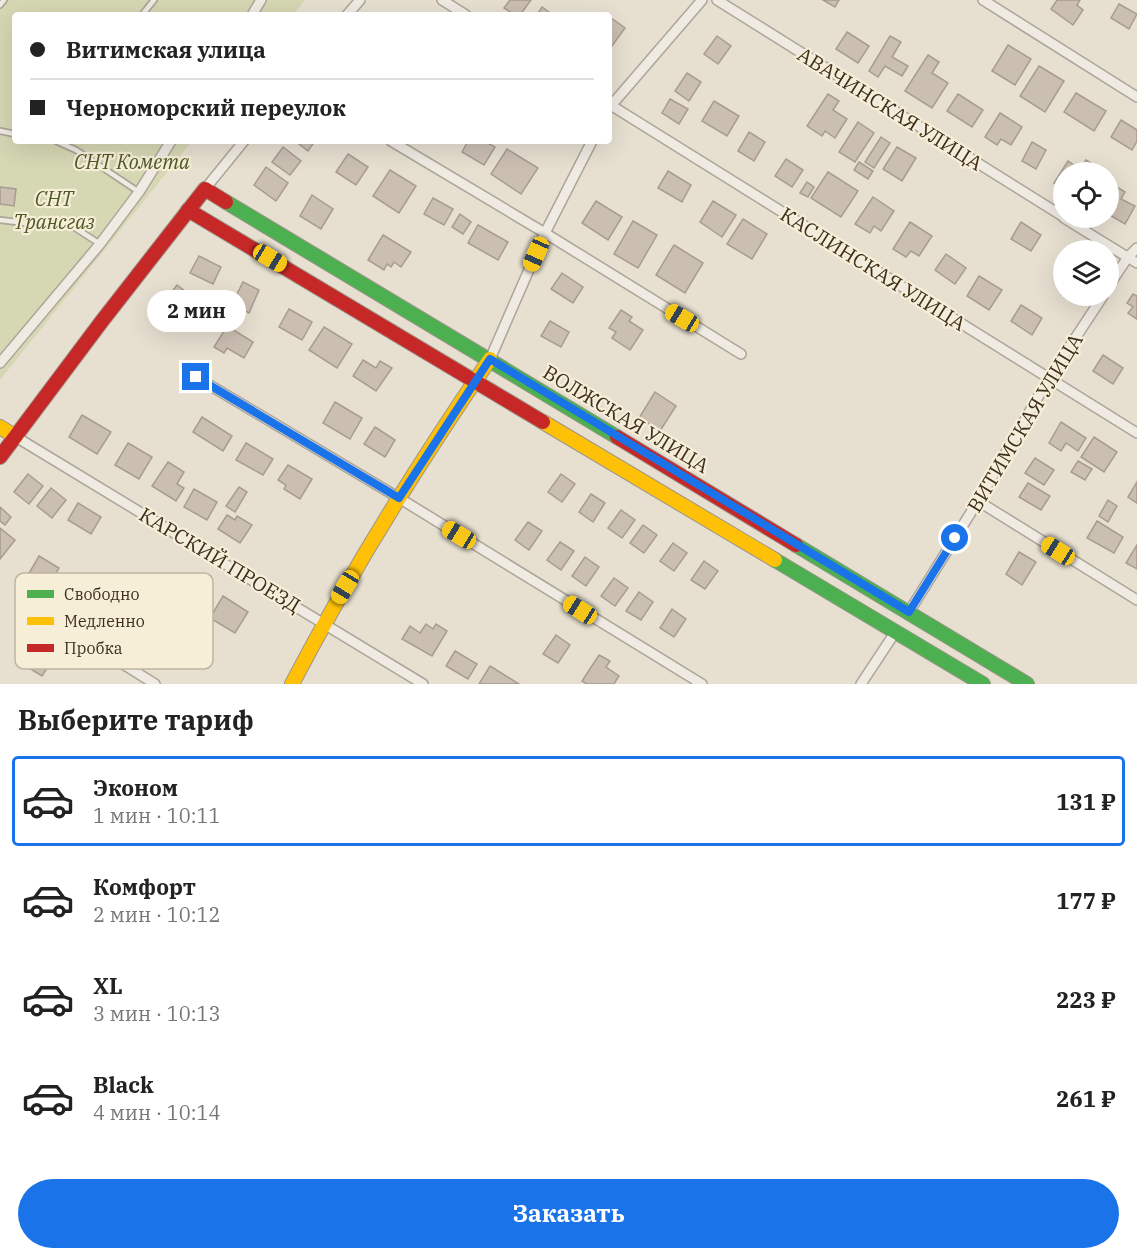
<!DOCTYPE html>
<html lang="ru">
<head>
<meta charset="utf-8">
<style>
  :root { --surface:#fff; --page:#f6f6f6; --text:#222; --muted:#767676; --line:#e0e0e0; --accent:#1a73e8 }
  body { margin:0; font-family:"IBM Plex Serif",serif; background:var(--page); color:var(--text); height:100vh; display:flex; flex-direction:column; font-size:22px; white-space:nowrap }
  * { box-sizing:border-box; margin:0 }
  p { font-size:20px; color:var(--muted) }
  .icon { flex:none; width:33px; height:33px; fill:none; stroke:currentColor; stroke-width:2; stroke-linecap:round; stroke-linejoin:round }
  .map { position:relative; height:684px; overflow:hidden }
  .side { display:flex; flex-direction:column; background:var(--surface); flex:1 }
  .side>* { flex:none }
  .hud { position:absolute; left:12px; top:12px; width:600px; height:132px; border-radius:6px; box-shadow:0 6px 24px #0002; display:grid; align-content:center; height:132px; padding:0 18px; background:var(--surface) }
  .buttons { position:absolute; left:1053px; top:162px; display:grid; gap:12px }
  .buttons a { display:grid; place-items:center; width:66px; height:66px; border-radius:50%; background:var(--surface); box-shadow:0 6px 24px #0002; font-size:30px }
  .end { position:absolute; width:27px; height:27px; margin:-14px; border:8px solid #1a73e8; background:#fff; box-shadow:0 0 0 3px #fff }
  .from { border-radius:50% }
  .bubble { position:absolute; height:42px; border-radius:21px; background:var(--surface); box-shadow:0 6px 24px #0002; font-size:20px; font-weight:800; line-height:42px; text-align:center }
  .car { position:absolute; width:18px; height:36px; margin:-18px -9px; border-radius:8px; box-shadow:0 0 4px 2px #0007; background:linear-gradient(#f5c518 24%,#345 0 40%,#f5c518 0 76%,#345 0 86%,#f5c518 0) }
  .hud b { display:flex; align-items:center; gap:21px; height:57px; font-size:22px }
  .hud b+b { border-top:2px solid var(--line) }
  .hud i { width:15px; height:15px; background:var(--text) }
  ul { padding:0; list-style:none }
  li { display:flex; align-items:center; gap:18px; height:90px; margin:0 12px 9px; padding:0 6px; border:3px solid transparent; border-radius:6px }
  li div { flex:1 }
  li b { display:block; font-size:22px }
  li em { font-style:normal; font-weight:800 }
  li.on { border-color:var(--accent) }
  li>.icon { width:54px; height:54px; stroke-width:1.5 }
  h2 { padding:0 18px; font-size:27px; line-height:72px }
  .button { display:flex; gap:12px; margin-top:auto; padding:12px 18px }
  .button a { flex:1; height:69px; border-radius:36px; background:var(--accent); color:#fff; font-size:24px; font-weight:800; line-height:69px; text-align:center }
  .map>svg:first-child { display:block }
  .green { fill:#d6d7b3 }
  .building { fill:#cbbfb2; stroke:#a89c90; stroke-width:1.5 }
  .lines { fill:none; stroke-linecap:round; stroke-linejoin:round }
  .lane-casing { stroke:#ada599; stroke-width:8 }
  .street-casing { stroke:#ada599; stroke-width:12 }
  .fast-casing { stroke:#9c958a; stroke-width:16 }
  .slow-casing { stroke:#9c958a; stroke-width:16 }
  .jam-casing { stroke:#9c958a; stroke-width:16 }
  .lane { stroke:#efebe3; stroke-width:4.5 }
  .street { stroke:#efebe3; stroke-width:9 }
  .fast { stroke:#4caf50; stroke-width:14 }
  .slow { stroke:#ffc107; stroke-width:14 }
  .jam { stroke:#c62828; stroke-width:14 }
  .route { stroke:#1a73e8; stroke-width:8 }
  .labels { text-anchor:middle; stroke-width:4.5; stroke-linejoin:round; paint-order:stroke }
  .street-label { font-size:20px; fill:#3d2e20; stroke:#f7eed8 }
  .park-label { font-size:20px; font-style:italic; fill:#4d5a26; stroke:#f7eed8 }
  .key { fill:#f7eed8; stroke:#bfb4a1; stroke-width:1.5 }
  .key-label { font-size:16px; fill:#3d2e20 }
</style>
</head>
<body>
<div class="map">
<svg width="1137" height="684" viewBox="0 0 1137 684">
  <rect width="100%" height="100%" fill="#e7e0d1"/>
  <polygon class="green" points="0,0 305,0 293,15 15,15 15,141 192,141 0,380"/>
  <g class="building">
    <polygon points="510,0 531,0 520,15 515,15 504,8"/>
    <polygon points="823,0 839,0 835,7"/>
    <polygon points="1057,0 1080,0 1077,5 1083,10 1073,25 1051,9"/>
    <polygon points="1119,4 1137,14 1129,29 1111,18"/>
    <polygon points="542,7 553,15 537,15"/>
    <polygon points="611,18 625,28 612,46 609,44 609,21"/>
    <polygon points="847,32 869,46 858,63 836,49"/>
    <polygon points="717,36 731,46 718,64 704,54"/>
    <polygon points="890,36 901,42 892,57 908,66 902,76 885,66 878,77 869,71"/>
    <polygon points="1008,45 1031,59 1015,85 992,71"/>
    <polygon points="928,55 939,62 932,73 948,83 932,108 905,91"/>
    <polygon points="1039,66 1064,81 1045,112 1020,96"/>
    <polygon points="687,73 701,82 689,101 675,91"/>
    <polygon points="1076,93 1106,111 1094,131 1064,112"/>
    <polygon points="828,94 839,101 833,110 847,119 835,138 825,131 822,136 807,126"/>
    <polygon points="958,94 983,110 972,127 947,111"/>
    <polygon points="670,99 688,109 679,124 662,113"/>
    <polygon points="714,101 739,116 727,136 702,121"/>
    <polygon points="1000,113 1022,127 1011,145 1001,139 997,145 985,137"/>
    <polygon points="1121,120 1137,130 1137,141 1132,150 1111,137"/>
    <polygon points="858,122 874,133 855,162 839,152"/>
    <polygon points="749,132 765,142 754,161 738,151"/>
    <polygon points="881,137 890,143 874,168 865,162"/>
    <polygon points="295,141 315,141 308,151"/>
    <polygon points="468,141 484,141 495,147 484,165 462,152"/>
    <polygon points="1032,142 1046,150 1036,169 1022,161"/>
    <polygon points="283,147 301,161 290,175 272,162"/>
    <polygon points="897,147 916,158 902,181 883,169"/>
    <polygon points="507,149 538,168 521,194 491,174"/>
    <polygon points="348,154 368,167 356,185 336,172"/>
    <polygon points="786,159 803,170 792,187 775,176"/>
    <polygon points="1086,160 1105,172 1064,172 1064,189 1054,183 1068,161 1080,169"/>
    <polygon points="859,162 873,171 868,179 854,170"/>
    <polygon points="266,167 288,183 276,201 254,185"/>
    <polygon points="390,170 416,186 399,213 373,196"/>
    <polygon points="668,171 691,185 682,202 658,188"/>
    <polygon points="828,172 858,191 841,217 811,198"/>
    <polygon points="807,182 814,187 808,197 800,193"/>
    <polygon points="1114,185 1125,192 1121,199 1135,206 1125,224 1108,214 1108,195"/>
    <polygon points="0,187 16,189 14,206 0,204"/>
    <polygon points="312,195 333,209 321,229 300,216"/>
    <polygon points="873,197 894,211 881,231 874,226 870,233 855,224"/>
    <polygon points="433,198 453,209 444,225 424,214"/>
    <polygon points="596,201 622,217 608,240 582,223"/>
    <polygon points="713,201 736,215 722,237 700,222"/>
    <polygon points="460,214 471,222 463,234 452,227"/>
    <polygon points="743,219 767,234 752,259 727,244"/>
    <polygon points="633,221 657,235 638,268 614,254"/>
    <polygon points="910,222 932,236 919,256 911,251 906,257 893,249"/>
    <polygon points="1021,222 1041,235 1031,251 1011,239"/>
    <polygon points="478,225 508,242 498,260 468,243"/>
    <polygon points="383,235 411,252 401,267 394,262 391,267 387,264 384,270 368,260"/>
    <polygon points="674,245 703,263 685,293 656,275"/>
    <polygon points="946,254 966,268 955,284 935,270"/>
    <polygon points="199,256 221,267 213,284 190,273"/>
    <polygon points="562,273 583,287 573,303 551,289"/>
    <polygon points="979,276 1002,290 989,310 967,296"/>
    <polygon points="243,282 259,290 249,313 232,304"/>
    <polygon points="177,285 194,298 171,328 154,314"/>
    <polygon points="1133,294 1137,296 1137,319 1128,313 1133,307 1127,303"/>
    <polygon points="1021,305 1042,318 1032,335 1011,321"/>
    <polygon points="289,309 312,322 302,340 279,327"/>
    <polygon points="621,310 632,317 629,321 643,330 630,350 612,338 616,332 609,328"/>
    <polygon points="550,321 569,332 561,347 541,336"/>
    <polygon points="227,326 253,342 244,358 227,348 224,353 214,347"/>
    <polygon points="324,327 352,344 337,368 309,350"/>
    <polygon points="1103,355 1123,368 1113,384 1093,371"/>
    <polygon points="363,360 376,368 380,361 392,368 376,391 353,376"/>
    <polygon points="655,392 676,406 660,431 639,418"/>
    <polygon points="335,402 362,418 350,439 323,423"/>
    <polygon points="82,415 111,432 97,454 69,437"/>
    <polygon points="202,417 232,436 223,451 193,432"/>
    <polygon points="1061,422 1086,438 1078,451 1066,443 1061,451 1049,443"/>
    <polygon points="375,427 395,440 385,457 364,444"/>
    <polygon points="1094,437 1117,452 1104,472 1081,457"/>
    <polygon points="128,443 152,457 139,479 115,465"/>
    <polygon points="246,443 273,459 263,475 236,460"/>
    <polygon points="1035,458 1054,470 1044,485 1025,473"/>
    <polygon points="1078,461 1092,469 1085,480 1071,472"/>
    <polygon points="168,462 184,472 177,484 184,488 176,501 152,486"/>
    <polygon points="288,465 312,479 300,499 284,489 286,485 278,480"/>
    <polygon points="28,474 43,486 29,504 14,492"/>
    <polygon points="561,474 575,484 562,502 548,492"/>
    <polygon points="1137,482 1137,503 1128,497"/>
    <polygon points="1028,483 1050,496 1041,510 1019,497"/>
    <polygon points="239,487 247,492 235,512 226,506"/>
    <polygon points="51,488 66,500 52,518 37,506"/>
    <polygon points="194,489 217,502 207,520 184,507"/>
    <polygon points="591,494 605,503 593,522 579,512"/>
    <polygon points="1108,500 1117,506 1108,522 1099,516"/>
    <polygon points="78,503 101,517 91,534 68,520"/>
    <polygon points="0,507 11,517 5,525 0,521"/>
    <polygon points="621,510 635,520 622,538 608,528"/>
    <polygon points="227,515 235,520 237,516 252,525 240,543 218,529"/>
    <polygon points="1097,521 1123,537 1114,553 1087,538"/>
    <polygon points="528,522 542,531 529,550 515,540"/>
    <polygon points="643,525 657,535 644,553 630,543"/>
    <polygon points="0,528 15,540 0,559"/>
    <polygon points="560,542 574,551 561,570 547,560"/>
    <polygon points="673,543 687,553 674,571 660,561"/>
    <polygon points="1137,545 1137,569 1126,563"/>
    <polygon points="1019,552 1036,562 1022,585 1006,574"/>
    <polygon points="39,556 59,568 48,587 28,575"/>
    <polygon points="585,557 599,567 586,586 572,576"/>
    <polygon points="704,561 718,571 705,589 691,580"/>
    <polygon points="614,578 628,588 615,606 601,596"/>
    <polygon points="639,592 653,602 641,620 626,611"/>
    <polygon points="223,596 248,612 235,633 210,618"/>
    <polygon points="672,609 686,619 674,637 660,628"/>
    <polygon points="426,624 433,629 436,624 447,631 432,656 402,639 410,626 420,633"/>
    <polygon points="556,635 570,645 558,663 543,654"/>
    <polygon points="30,642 54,657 42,676 19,662"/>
    <polygon points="455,651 477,664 468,679 446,666"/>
    <polygon points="599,655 610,661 606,667 619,676 614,684 587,684 582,681"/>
    <polygon points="490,666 519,684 479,684"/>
  </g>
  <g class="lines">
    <g class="lane-casing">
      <g id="lane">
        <polyline points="0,5 4,0"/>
        <polyline points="142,15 154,0"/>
        <polyline points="0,131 15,134"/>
        <polyline points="56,141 76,150 139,192"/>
        <polyline points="0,220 34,224 69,224 100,244"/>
      </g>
    </g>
    <g class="street-casing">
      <g id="street">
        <polyline points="442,0 466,15"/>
        <polyline points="717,0 1064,217"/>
        <polyline points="983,0 1137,97"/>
        <polyline points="252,15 261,0"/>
        <polyline points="347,15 360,0"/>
        <polyline points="609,104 1137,433"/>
        <polyline points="609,108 702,0"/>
        <polyline points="391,141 545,233 741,354"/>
        <polyline points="205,189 244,141"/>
        <polyline points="1064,218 1137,263"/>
        <polyline points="1108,287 1128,257 1137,248"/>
        <polyline points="490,359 545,233 592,141"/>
        <polyline points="0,363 100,244 139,192 171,141"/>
        <polyline points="196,377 399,498 702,684"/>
        <polyline points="16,437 423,684"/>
        <polyline points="978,501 1137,600"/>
        <polyline points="21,600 155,684"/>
        <polyline points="909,612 978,501 1049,378 1103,296"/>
        <polyline points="861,684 896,631"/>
      </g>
    </g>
    <g class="fast-casing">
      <g id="fast">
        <polyline points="226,202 617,437"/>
        <polyline points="796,545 1027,684"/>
        <polyline points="775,560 983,684"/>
      </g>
    </g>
    <g class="slow-casing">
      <g id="slow">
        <polyline points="543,422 775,560"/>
        <polyline points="0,427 16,437"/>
        <path d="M292 684C351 571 418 464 490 359"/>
      </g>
    </g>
    <g class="jam-casing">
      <g id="jam">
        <polyline points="188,210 543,422"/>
        <polyline points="617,437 796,545"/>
        <polyline points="0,457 102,321 205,189 226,202"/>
      </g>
    </g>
    <use href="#lane" class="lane"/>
    <use href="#street" class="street"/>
    <use href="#fast" class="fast"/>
    <use href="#slow" class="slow"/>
    <use href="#jam" class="jam"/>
  </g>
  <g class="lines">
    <polyline class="route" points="196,377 399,498 490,359 909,612 955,538"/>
  </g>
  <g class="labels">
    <g class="street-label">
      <text transform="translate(890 109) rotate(32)" y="7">АВАЧИНСКАЯ УЛИЦА</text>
      <text transform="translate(873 269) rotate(32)" y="7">КАСЛИНСКАЯ УЛИЦА</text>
      <text transform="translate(626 419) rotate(31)" y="7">ВОЛЖСКАЯ УЛИЦА</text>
      <text transform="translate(1025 423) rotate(-59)" y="7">ВИТИМСКАЯ УЛИЦА</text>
      <text transform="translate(220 560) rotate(31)" y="7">КАРСКИЙ ПРОЕЗД</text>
    </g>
    <g class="park-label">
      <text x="132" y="169">СНТ Комета</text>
      <text x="54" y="206">СНТ<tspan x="54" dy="23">Трансгаз</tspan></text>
    </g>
  </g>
  <rect x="15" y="573" width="198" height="96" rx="9" class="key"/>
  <rect x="27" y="590" width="27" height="8" fill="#4caf50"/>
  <rect x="27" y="617" width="27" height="8" fill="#ffc107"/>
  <rect x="27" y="644" width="27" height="8" fill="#c62828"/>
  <g class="key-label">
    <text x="64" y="600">Свободно</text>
    <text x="64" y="627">Медленно</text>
    <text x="64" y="654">Пробка</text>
  </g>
</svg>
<div class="buttons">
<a><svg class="icon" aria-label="locate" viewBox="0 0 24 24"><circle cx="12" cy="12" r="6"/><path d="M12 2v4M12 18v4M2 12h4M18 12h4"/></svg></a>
<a><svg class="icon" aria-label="layers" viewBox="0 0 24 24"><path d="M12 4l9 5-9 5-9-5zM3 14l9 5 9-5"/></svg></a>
</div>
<i class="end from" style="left:955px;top:538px"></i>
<i class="end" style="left:196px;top:377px"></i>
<div class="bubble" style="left:147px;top:290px;width:99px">2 мин</div>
<i class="car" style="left:536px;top:254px;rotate:204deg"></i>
<i class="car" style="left:270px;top:258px;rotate:121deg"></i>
<i class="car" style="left:682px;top:318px;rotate:301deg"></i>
<i class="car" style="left:459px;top:535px;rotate:301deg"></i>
<i class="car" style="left:1058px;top:551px;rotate:302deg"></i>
<i class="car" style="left:345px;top:587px;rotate:211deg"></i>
<i class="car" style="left:580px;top:610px;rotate:302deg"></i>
<div class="hud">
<b><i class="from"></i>Витимская улица</b>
<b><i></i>Черноморский переулок</b>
</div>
</div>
<section class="side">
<h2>Выберите тариф</h2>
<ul>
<li class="on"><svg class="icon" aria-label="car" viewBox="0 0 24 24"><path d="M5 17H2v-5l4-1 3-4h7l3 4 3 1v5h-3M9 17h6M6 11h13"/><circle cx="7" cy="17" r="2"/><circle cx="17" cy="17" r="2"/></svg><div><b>Эконом</b><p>1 мин · 10:11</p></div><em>131 ₽</em></li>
<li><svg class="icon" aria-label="car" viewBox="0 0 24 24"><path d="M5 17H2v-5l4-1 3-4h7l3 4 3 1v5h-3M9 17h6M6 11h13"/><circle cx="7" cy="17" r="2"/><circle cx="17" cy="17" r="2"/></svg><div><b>Комфорт</b><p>2 мин · 10:12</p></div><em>177 ₽</em></li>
<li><svg class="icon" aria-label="car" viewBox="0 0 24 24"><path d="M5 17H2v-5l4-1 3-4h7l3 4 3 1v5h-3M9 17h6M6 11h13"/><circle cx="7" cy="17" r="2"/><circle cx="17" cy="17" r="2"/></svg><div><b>XL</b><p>3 мин · 10:13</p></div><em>223 ₽</em></li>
<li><svg class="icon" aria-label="car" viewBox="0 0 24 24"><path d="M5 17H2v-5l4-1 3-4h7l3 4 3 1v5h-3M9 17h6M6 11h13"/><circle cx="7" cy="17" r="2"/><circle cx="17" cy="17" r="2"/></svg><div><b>Black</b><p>4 мин · 10:14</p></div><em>261 ₽</em></li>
</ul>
<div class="button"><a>Заказать</a></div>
</section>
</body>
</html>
